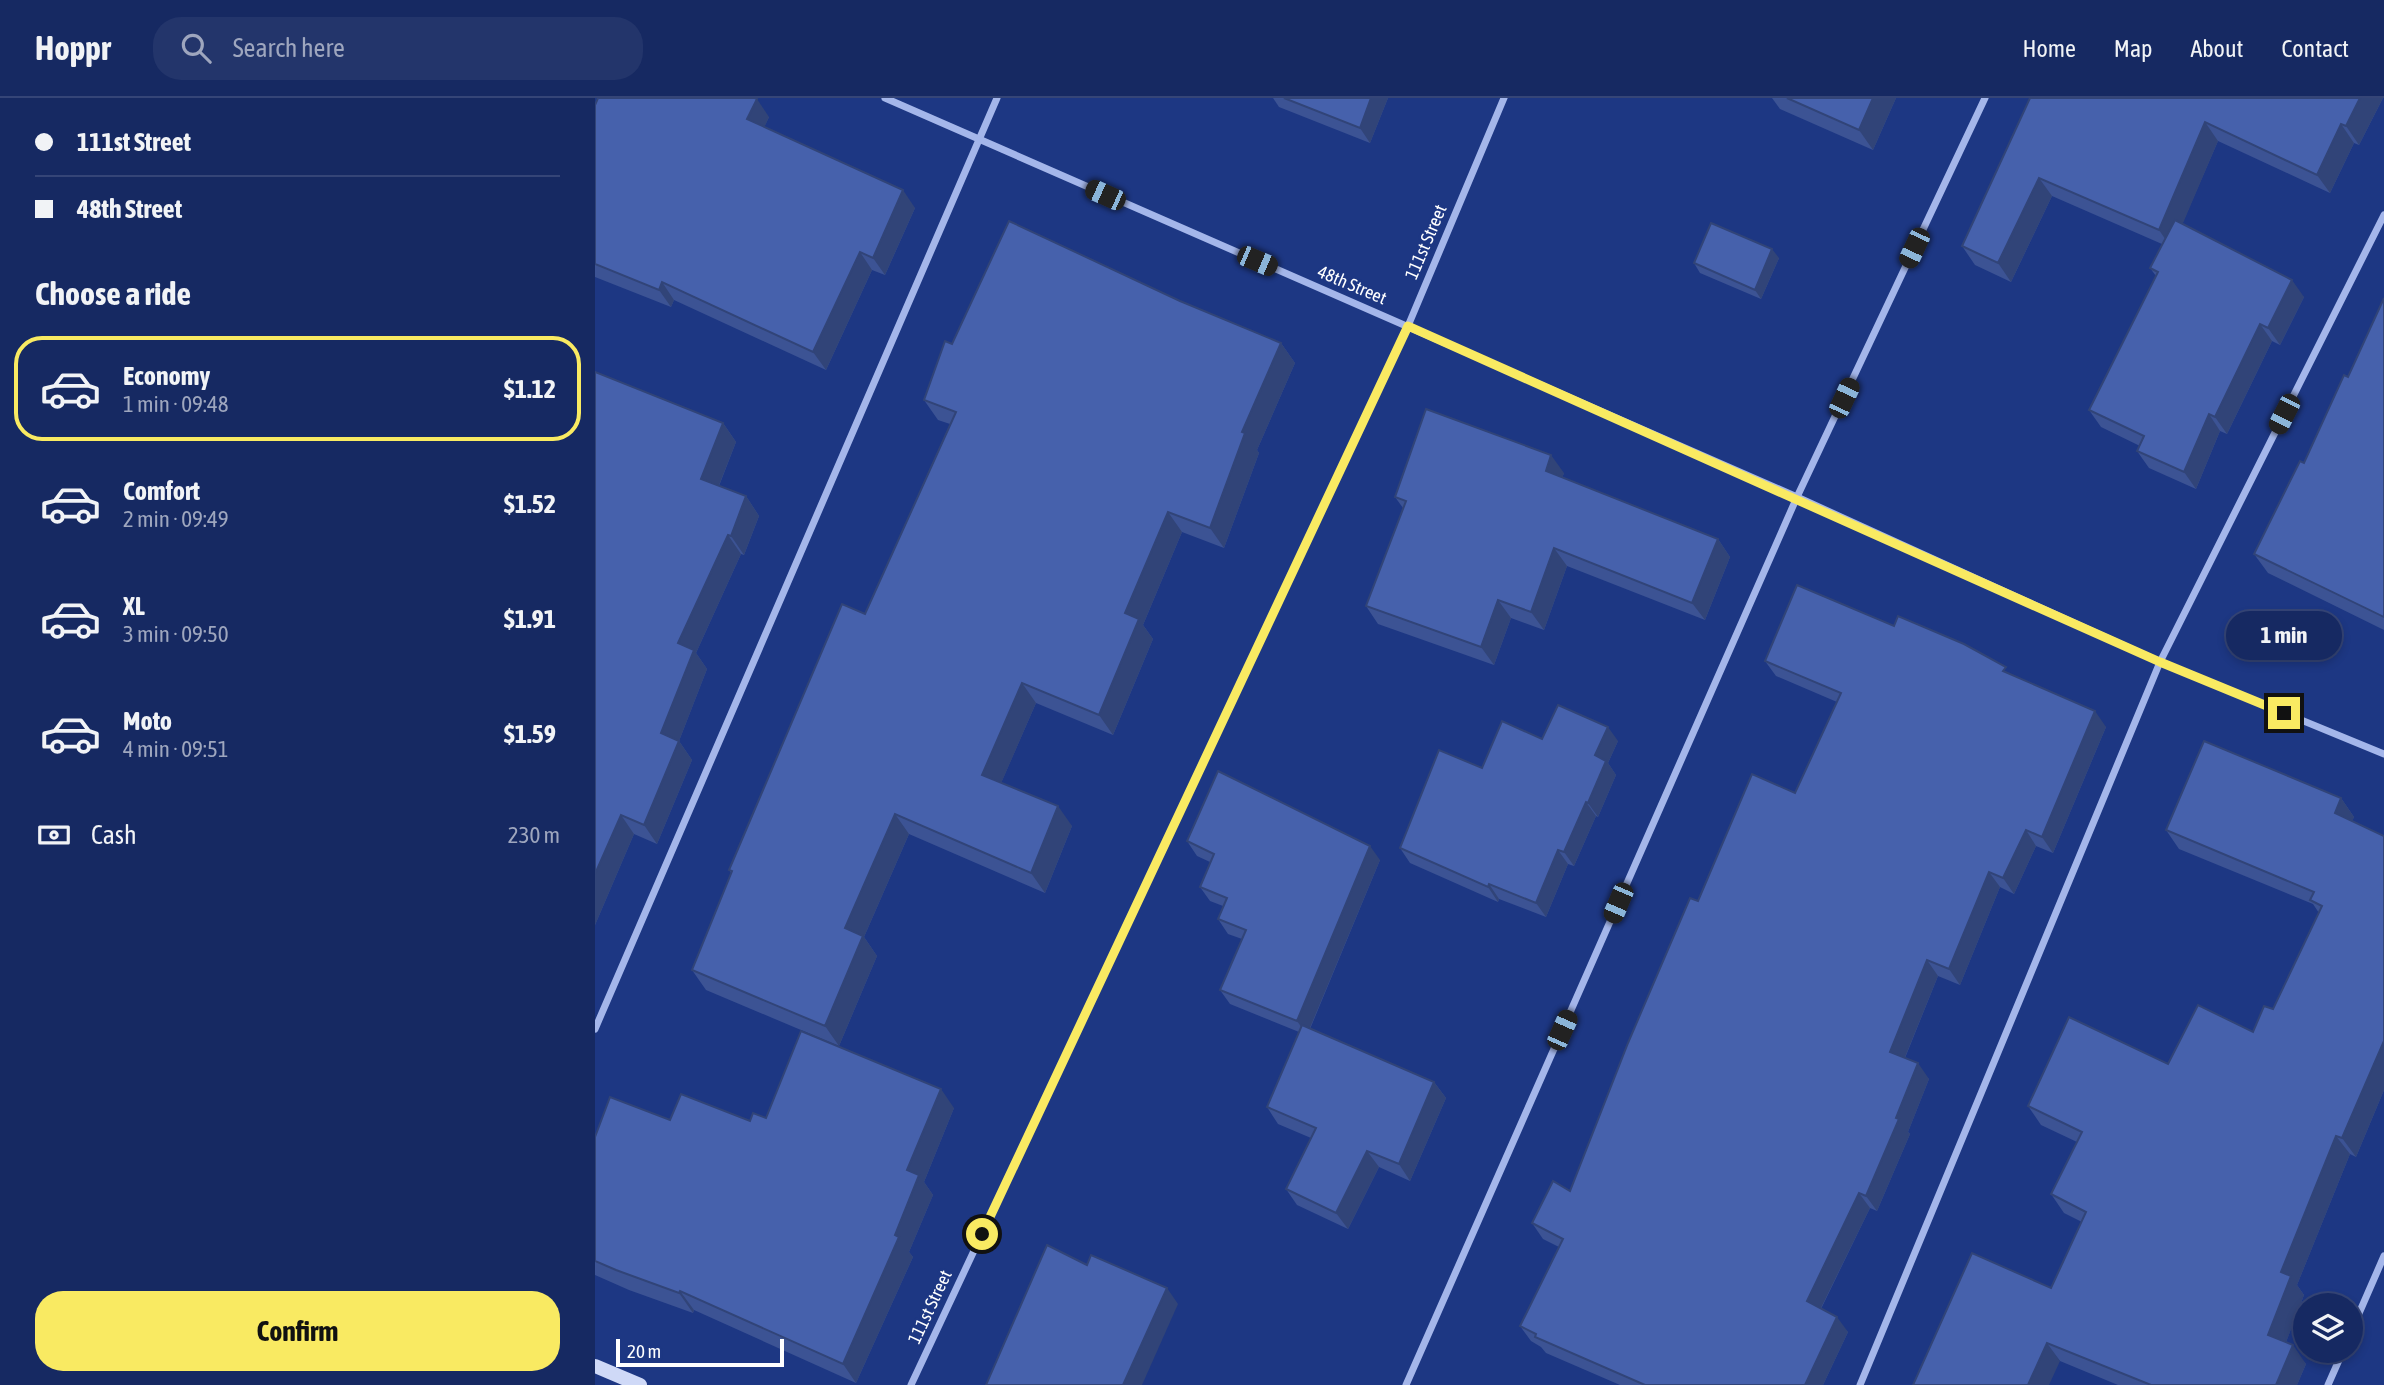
<!DOCTYPE html>
<html lang="en">
<head>
<meta charset="utf-8">
<style>
  :root { --surface:#162962; --page:#23356b; --text:#f1f3f6; --muted:#9ea6be; --line:#354577; --accent:#f9ea62 }
  body { margin:0; font-family:"Asap Condensed",sans-serif; background:var(--page); color:var(--text); height:100vh; display:flex; flex-direction:column; font-size:26px; white-space:nowrap }
  * { box-sizing:border-box; margin:0 }
  p { font-size:23px; color:var(--muted) }
  .icon { flex:none; width:38px; height:38px; fill:none; stroke:currentColor; stroke-width:2; stroke-linecap:round; stroke-linejoin:round }
  .map { position:relative; flex:1; overflow:hidden }
  .side { display:flex; flex-direction:column; background:var(--surface); width:595px }
  .side>* { flex:none }
  .banner { display:grid; align-content:center; height:154px; padding:0 35px; background:var(--surface) }
  .buttons { position:absolute; left:1698px; top:1195px; display:grid; gap:14px }
  .buttons a { display:grid; place-items:center; width:70px; height:70px; border-radius:50%; background:var(--surface); box-shadow:0 4px 10px #0003,0 0 0 2px var(--line); font-size:35px }
  .scale { position:absolute; left:21px; bottom:18px; width:168px; box-sizing:border-box; padding-left:7px; border:4px solid #fff; border-top:0; font-size:19px; line-height:24px; white-space:nowrap; color:#fff; -webkit-text-stroke:5px #1d3783; paint-order:stroke }
  .end { position:absolute; width:32px; height:32px; margin:-16px; border:9px solid #f9ea62; background:#111; box-shadow:0 0 0 4px #111 }
  .from { border-radius:50% }
  .bubble { position:absolute; height:49px; border-radius:24px; background:var(--surface); box-shadow:0 4px 10px #0003,0 0 0 2px var(--line); font-size:23px; font-weight:700; line-height:49px; text-align:center }
  .car { position:absolute; width:21px; height:42px; margin:-21px -10px; border-radius:9px; box-shadow:0 0 5px 2px #0007; background:linear-gradient(#222 24%,#8ab4d8 0 40%,#222 0 76%,#8ab4d8 0 86%,#222 0) }
  .banner b { display:flex; align-items:center; gap:24px; height:66px; font-size:26px }
  .banner b+b { border-top:2px solid var(--line) }
  .banner i { width:18px; height:18px; background:var(--text) }
  ul { padding:0; list-style:none }
  li { display:flex; align-items:center; gap:21px; height:105px; margin:0 14px 10px; padding:0 21px; border:4px solid transparent; border-radius:28px }
  li div { flex:1 }
  li b { display:block; font-size:26px }
  li em { font-style:normal; font-weight:700 }
  li.on { border-color:var(--accent) }
  li>.icon { width:63px; height:63px; stroke-width:1.5 }
  h2 { padding:0 35px; font-size:32px; line-height:84px }
  .pay { display:flex; align-items:center; gap:18px; height:77px; padding:0 35px; font-size:26px }
  .pay p { margin-inline-start:auto }
  .cta { display:flex; gap:14px; margin-top:auto; padding:14px 35px }
  .cta a { flex:1; height:80px; border-radius:28px; background:var(--accent); color:#111; font-size:28px; font-weight:700; line-height:80px; text-align:center }
  header { display:flex; align-items:center; gap:42px; box-sizing:border-box; height:98px; padding:0 35px; background:var(--surface); border-bottom:2px solid var(--line) }
  header strong { font-size:33px }
  nav { display:flex; gap:38px; margin-inline-start:auto; font-size:24px }
  .search { width:490px; height:63px; background:var(--page); display:flex; align-items:center; gap:18px; box-sizing:border-box; padding:0 24px; border-radius:28px; color:var(--muted); font-size:26px }
  main { display:flex; flex:1; min-height:0 }
  .map>svg:first-child { display:block }
  .lines { fill:none; stroke-linecap:round; stroke-linejoin:round }
  .minor { stroke:#a4b6ea; stroke-width:7 }
  .secondary { stroke:#cfd9f7; stroke-width:14 }
  .wall { fill:#3c5394 }
  .shaded-wall { fill:#314478 }
  .building { fill:#4661ac; stroke:#314478; stroke-width:2 }
  .route { stroke:#f9ea62; stroke-width:9 }
  .labels { text-anchor:middle; stroke-width:5; stroke-linejoin:round; paint-order:stroke }
  .street-label { font-size:18px; fill:#fff; stroke:#1d3783 }
</style>
</head>
<body>
<header>
<strong>Hoppr</strong>
<div class="search"><svg class="icon" aria-label="search" viewBox="0 0 24 24"><circle cx="10" cy="10" r="6"/><path d="M15 15l6 6"/></svg>Search here</div>
<nav><a>Home</a><a>Map</a><a>About</a><a>Contact</a></nav>
</header>
<main>
<section class="side">
<div class="banner">
<b><i class="from"></i>111st Street</b>
<b><i></i>48th Street</b>
</div>
<h2>Choose a ride</h2>
<ul>
<li class="on"><svg class="icon" aria-label="car" viewBox="0 0 24 24"><path d="M5 17H2v-5l4-1 3-4h7l3 4 3 1v5h-3M9 17h6M6 11h13"/><circle cx="7" cy="17" r="2"/><circle cx="17" cy="17" r="2"/></svg><div><b>Economy</b><p>1 min · 09:48</p></div><em>$1.12</em></li>
<li><svg class="icon" aria-label="car" viewBox="0 0 24 24"><path d="M5 17H2v-5l4-1 3-4h7l3 4 3 1v5h-3M9 17h6M6 11h13"/><circle cx="7" cy="17" r="2"/><circle cx="17" cy="17" r="2"/></svg><div><b>Comfort</b><p>2 min · 09:49</p></div><em>$1.52</em></li>
<li><svg class="icon" aria-label="car" viewBox="0 0 24 24"><path d="M5 17H2v-5l4-1 3-4h7l3 4 3 1v5h-3M9 17h6M6 11h13"/><circle cx="7" cy="17" r="2"/><circle cx="17" cy="17" r="2"/></svg><div><b>XL</b><p>3 min · 09:50</p></div><em>$1.91</em></li>
<li><svg class="icon" aria-label="car" viewBox="0 0 24 24"><path d="M5 17H2v-5l4-1 3-4h7l3 4 3 1v5h-3M9 17h6M6 11h13"/><circle cx="7" cy="17" r="2"/><circle cx="17" cy="17" r="2"/></svg><div><b>Moto</b><p>4 min · 09:51</p></div><em>$1.59</em></li>
</ul>
<div class="pay"><svg class="icon" aria-label="cash" viewBox="0 0 24 24"><path d="M3 7h18v10H3z"/><circle cx="12" cy="12" r="2"/></svg>Cash<p>230 m</p></div>
<div class="cta"><a>Confirm</a></div>
</section>
<div class="map">
<svg width="1789" height="1287" viewBox="0 0 1789 1287">
  <rect width="100%" height="100%" fill="#1d3783"/>
  <g class="lines">
    <g class="minor">
      <polyline points="290,0 1202,399 1565,564 1789,656"/>
      <polyline points="0,931 402,0"/>
      <polyline points="1755,1236 1789,1158"/>
      <polyline points="316,1287 813,228 909,0"/>
      <polyline points="811,1287 1202,399 1390,0"/>
      <polyline points="1265,1287 1565,564 1789,117"/>
      <polyline points="1733,1287 1748,1253"/>
    </g>
    <polyline class="secondary" points="0,1268 45,1287"/>
  </g>
  <g class="wall">
    <polygon points="678,0 793,0 775,45 684,9"/>
    <polygon points="1177,0 1301,0 1278,52 1185,11"/>
    <polygon points="1435,0 1788,0 1764,47 1759,45 1735,95 1623,43 1587,126 1709,199 1685,247 1677,243 1632,336 1625,333 1601,391 1554,370 1542,353 1545,348 1506,329 1494,312 1561,178 1555,170 1567,146 1457,98 1416,184 1380,167 1367,148"/>
    <polygon points="0,7 174,19 169,29 320,110 290,177 277,172 231,272 79,202 76,209 0,179"/>
    <polygon points="1184,160 1166,201 1105,175 1099,165"/>
    <polygon points="1789,200 1789,532 1673,475 1659,456 1709,365 1753,279"/>
    <polygon points="585,203 686,245 700,265 662,352 664,355 629,450 587,434 548,527 558,541 518,637 441,605 406,685 477,728 450,795 314,736 269,839 282,858 244,948 111,892 97,872 136,775 134,772 270,516 355,326 343,322 329,302 357,246"/>
    <polygon points="0,274 128,325 141,344 124,388 151,398 164,418 149,457 146,456 101,555 112,571 84,643 97,662 62,746 39,736 0,827"/>
    <polygon points="969,375 967,380 1123,441 1135,459 1110,522 972,468 949,532 916,520 899,567 783,526 771,508 808,410 800,399"/>
    <polygon points="1170,563 1416,576 1511,629 1458,755 1441,748 1419,796 1405,789 1365,887 1343,878 1310,960 1334,981 1313,1034 1315,1036 1282,1113 1275,1110 1226,1211 1253,1234 1228,1287 1025,1287 951,1255 946,1249 936,1243 925,1228 964,1149 948,1141 937,1125 975,1093 1103,803 1200,695 1242,604 1181,578"/>
    <polygon points="947,641 1023,643 1013,665 1021,677 1003,719 1001,718 979,768 973,766 951,819 904,801 903,804 815,765 805,750 887,670"/>
    <polygon points="1746,700 1759,719 1757,723 1789,738 1789,992 1761,1059 1755,1056 1702,1187 1709,1197 1691,1244 1711,1266 1702,1287 1523,1287 1465,1263 1377,1155 1456,1190 1487,1124 1469,1115 1456,1096 1482,1044 1446,1027 1433,1008 1573,966 1658,934 1678,911 1724,815 1718,806 1584,751 1571,732"/>
    <polygon points="592,743 785,762 715,931 839,984 851,1000 815,1083 784,1069 753,1131 702,1107 691,1091 716,1040 683,1026 672,1009 704,934 635,906 625,892 647,841 633,836 623,821 628,808 615,803 605,789 615,764 602,758"/>
    <polygon points="359,1010 329,1084 338,1097 314,1154 318,1159 261,1285 99,1212 98,1215 34,1192 0,1177 0,1039 155,1023 171,1020"/>
  </g>
  <g class="shaded-wall">
    <polygon points="776,0 793,0 775,45 765,30"/>
    <polygon points="1278,0 1301,0 1278,52 1264,32"/>
    <polygon points="1765,0 1788,0 1764,47 1751,28"/>
    <polygon points="162,1 174,19 165,39 152,21"/>
    <polygon points="1610,24 1623,43 1577,151 1564,132"/>
    <polygon points="1746,26 1759,45 1735,95 1722,77"/>
    <polygon points="1444,80 1457,98 1416,184 1403,165"/>
    <polygon points="308,92 320,110 290,177 278,160"/>
    <polygon points="1177,151 1184,160 1166,201 1160,192"/>
    <polygon points="265,154 277,172 231,272 218,254"/>
    <polygon points="1697,182 1709,199 1685,247 1673,230"/>
    <polygon points="67,184 79,202 76,209 64,192"/>
    <polygon points="1665,226 1677,243 1632,336 1620,319"/>
    <polygon points="686,245 700,265 662,352 664,355 629,450 615,430 647,334"/>
    <polygon points="1614,316 1625,333 1601,391 1589,374"/>
    <polygon points="128,325 141,344 119,400 106,381"/>
    <polygon points="956,357 969,375 963,391 951,373"/>
    <polygon points="151,398 164,418 149,457 136,438"/>
    <polygon points="573,414 587,434 548,527 558,541 518,637 504,617 530,515"/>
    <polygon points="133,437 146,456 101,555 112,571 84,643 97,662 62,746 49,727 83,545"/>
    <polygon points="1123,441 1135,459 1110,522 1097,505"/>
    <polygon points="959,450 972,468 949,532 936,514"/>
    <polygon points="903,502 916,520 899,567 886,549"/>
    <polygon points="427,585 441,605 401,697 387,677"/>
    <polygon points="1500,613 1511,629 1458,755 1447,739"/>
    <polygon points="1013,629 1023,643 1013,665 1021,677 1003,719 993,705 1000,657"/>
    <polygon points="1746,700 1759,719 1753,733 1740,715"/>
    <polygon points="991,704 1001,718 979,768 969,754"/>
    <polygon points="463,708 477,728 450,795 436,775"/>
    <polygon points="300,716 314,736 269,839 282,858 244,948 230,928 250,830"/>
    <polygon points="26,717 39,736 0,827 0,776"/>
    <polygon points="1431,732 1441,748 1419,796 1408,780"/>
    <polygon points="775,748 785,762 712,937 702,923"/>
    <polygon points="963,752 973,766 951,819 941,805"/>
    <polygon points="1394,774 1405,789 1365,887 1354,871"/>
    <polygon points="894,786 904,801 903,804 893,789"/>
    <polygon points="1332,862 1343,878 1306,969 1295,954"/>
    <polygon points="1789,943 1789,992 1761,1059 1747,1040"/>
    <polygon points="1323,965 1334,981 1313,1034 1315,1036 1282,1113 1271,1098"/>
    <polygon points="839,984 851,1000 815,1083 804,1066"/>
    <polygon points="346,991 359,1010 329,1084 338,1097 314,1154 318,1159 261,1285 248,1266 300,1137 312,1072"/>
    <polygon points="1741,1038 1755,1056 1702,1187 1709,1197 1687,1255 1673,1237 1686,1174"/>
    <polygon points="772,1053 784,1069 753,1131 741,1115"/>
    <polygon points="1264,1095 1275,1110 1222,1218 1212,1203"/>
    <polygon points="572,1190 583,1206 547,1287 528,1287"/>
    <polygon points="85,1193 99,1212 98,1215 84,1195"/>
    <polygon points="1242,1219 1253,1234 1228,1287 1210,1287"/>
    <polygon points="1452,1245 1465,1263 1454,1287 1433,1287"/>
    <polygon points="1698,1247 1711,1266 1702,1287 1681,1287"/>
  </g>
  <g class="building">
    <polygon points="3,0 160,0 162,1 152,21 308,92 278,160 265,154 218,254 67,184 64,192 0,166 0,7"/>
    <polygon points="689,0 776,0 765,30"/>
    <polygon points="1192,0 1278,0 1264,32"/>
    <polygon points="1435,0 1765,0 1751,28 1746,26 1722,77 1610,24 1564,132 1444,80 1403,165 1367,148"/>
    <polygon points="1580,122 1697,182 1673,230 1665,226 1620,319 1614,316 1589,374 1542,353 1549,338 1494,312 1563,174 1555,170"/>
    <polygon points="414,123 585,203 686,245 647,334 650,335 615,430 573,414 530,515 544,521 504,617 427,585 387,677 463,708 436,775 300,716 250,830 268,838 230,928 97,872 137,773 134,772 247,506 270,516 361,314 329,302 350,243 357,246"/>
    <polygon points="1116,125 1177,151 1160,192 1099,165"/>
    <polygon points="1789,200 1789,519 1659,456 1705,363 1709,365 1749,277 1753,279"/>
    <polygon points="0,274 128,325 106,381 151,398 136,438 133,437 83,545 99,552 66,635 84,643 49,727 26,717 0,776"/>
    <polygon points="831,311 956,357 951,373 1123,441 1097,505 959,450 936,514 903,502 886,549 771,508 811,403 800,399"/>
    <polygon points="1202,487 1299,528 1303,518 1369,546 1411,569 1408,573 1500,613 1447,739 1431,732 1408,780 1394,774 1354,871 1332,862 1295,954 1323,965 1301,1020 1304,1021 1271,1098 1264,1095 1212,1203 1242,1219 1210,1287 1050,1287 940,1239 941,1236 925,1228 968,1141 937,1125 958,1083 975,1093 1033,945 1095,800 1103,803 1157,676 1200,695 1246,595 1170,563"/>
    <polygon points="963,607 1013,629 1000,657 1011,663 993,705 991,704 969,754 963,752 941,805 894,786 893,789 805,750 844,652 887,670 907,623 947,641"/>
    <polygon points="1609,643 1746,700 1740,715 1789,738 1789,943 1747,1040 1741,1038 1686,1174 1696,1178 1673,1237 1698,1247 1681,1287 1556,1287 1452,1245 1433,1287 1318,1287 1377,1155 1456,1190 1491,1114 1456,1096 1487,1034 1433,1008 1474,919 1573,966 1603,907 1658,934 1669,908 1678,911 1727,808 1715,802 1719,794 1571,732"/>
    <polygon points="623,673 775,748 702,923 625,892 651,832 623,821 632,800 605,789 619,756 592,743"/>
    <polygon points="707,927 839,984 804,1066 772,1053 741,1115 691,1091 721,1030 672,1009"/>
    <polygon points="206,933 346,991 312,1072 324,1077 300,1137 304,1139 248,1266 85,1193 84,1195 21,1172 0,1163 0,1039 15,999 75,1022 86,996 155,1023 158,1015 171,1020"/>
    <polygon points="452,1147 492,1167 496,1157 572,1190 528,1287 391,1287"/>
  </g>
  <g class="lines">
    <polyline class="route" points="387,1136 813,228 1565,564 1689,615"/>
  </g>
  <g class="labels">
    <g class="street-label">
      <text transform="translate(831 144) rotate(-67)" y="6">111st Street</text>
      <text transform="translate(757 187) rotate(23)" y="6">48th Street</text>
      <text transform="translate(335 1209) rotate(-65)" y="6">111st Street</text>
    </g>
  </g>
</svg>
<div class="buttons">
<a><svg class="icon" aria-label="layers" viewBox="0 0 24 24"><path d="M12 4l9 5-9 5-9-5zM3 14l9 5 9-5"/></svg></a>
</div>
<div class="scale">20 m</div>
<i class="end from" style="left:387px;top:1136px"></i>
<i class="end" style="left:1689px;top:615px"></i>
<div class="bubble" style="left:1631px;top:513px;width:116px">1 min</div>
<i class="car" style="left:510px;top:97px;rotate:294deg"></i>
<i class="car" style="left:1319px;top:150px;rotate:205deg"></i>
<i class="car" style="left:662px;top:163px;rotate:113deg"></i>
<i class="car" style="left:1249px;top:300px;rotate:25deg"></i>
<i class="car" style="left:1689px;top:316px;rotate:207deg"></i>
<i class="car" style="left:1023px;top:805px;rotate:203deg"></i>
<i class="car" style="left:967px;top:932px;rotate:24deg"></i>
</div>
</main>
</body>
</html>
